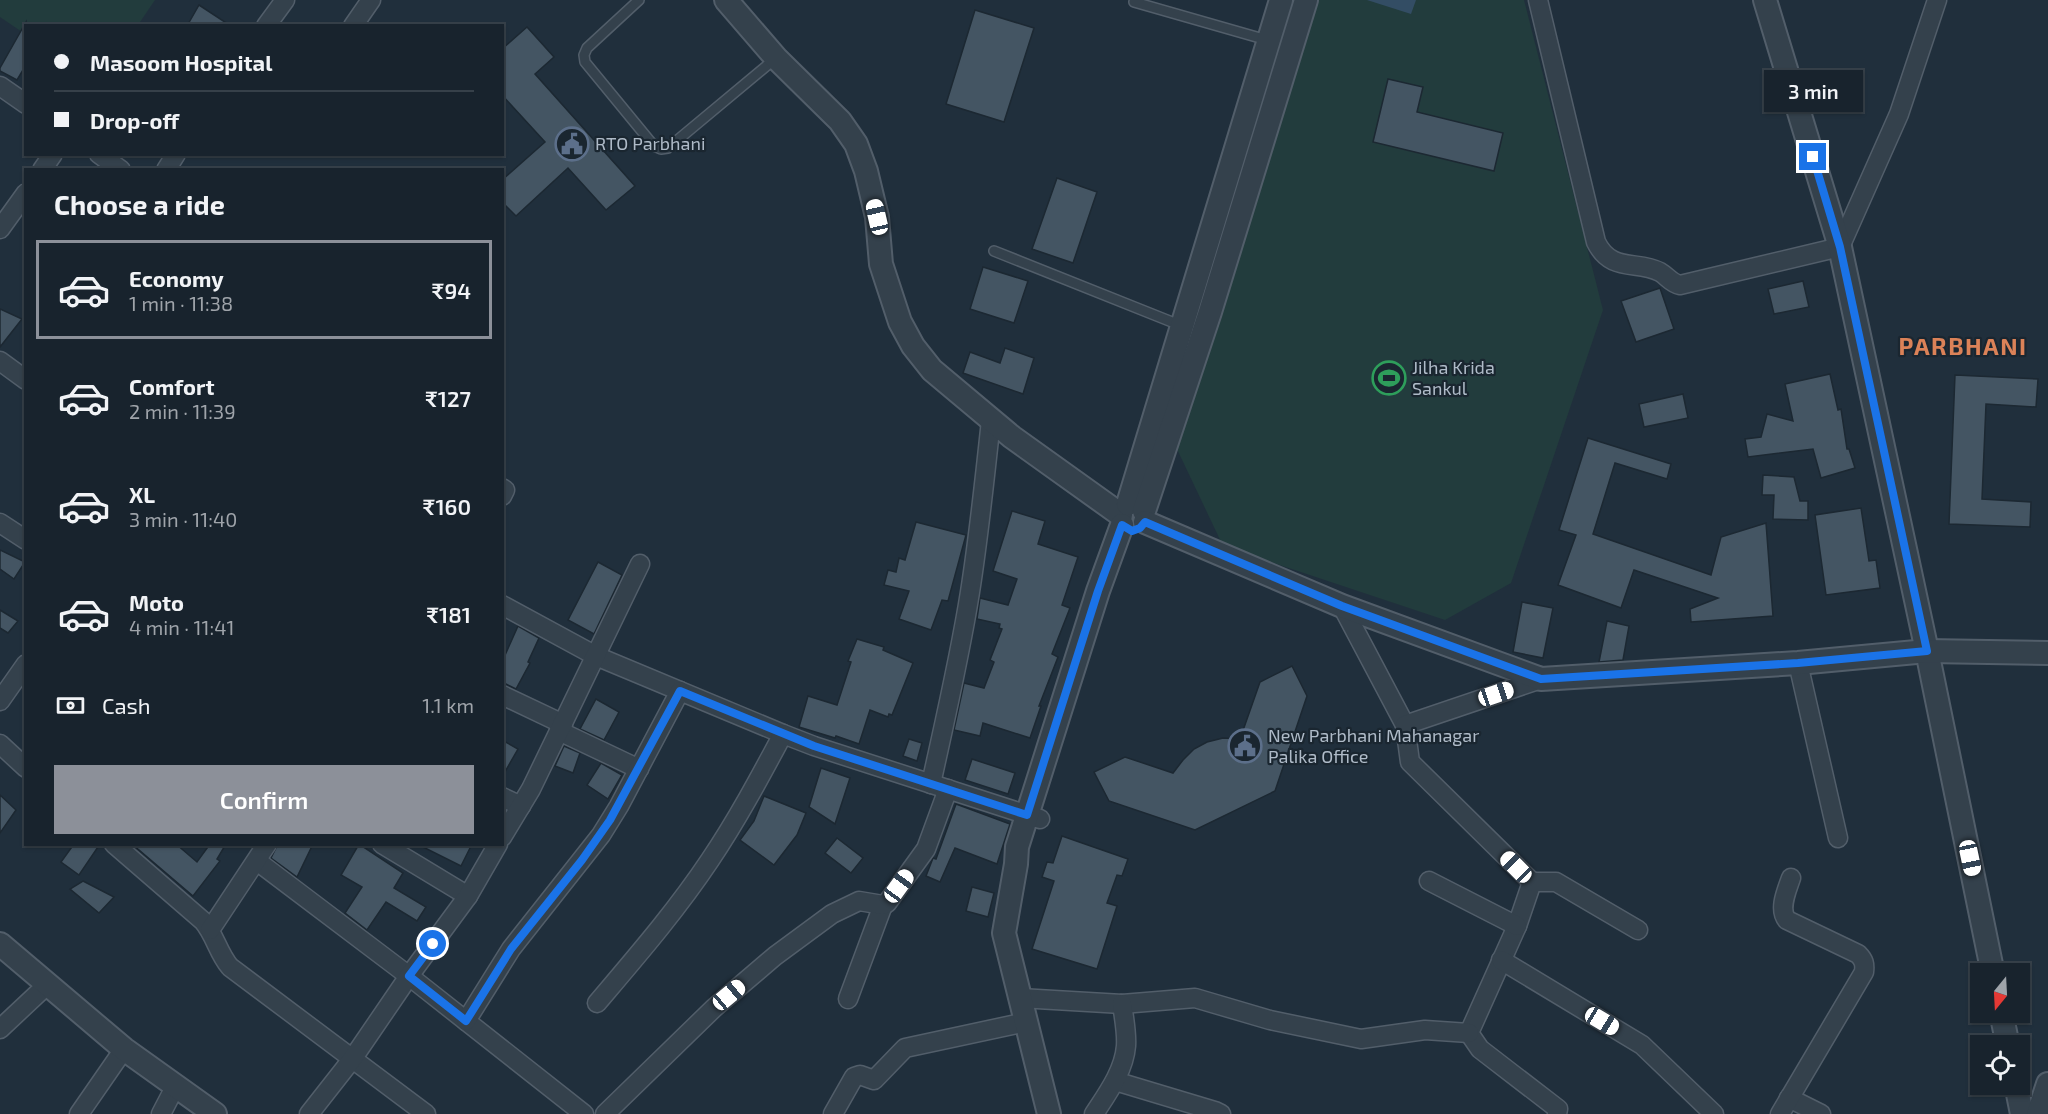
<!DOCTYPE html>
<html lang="en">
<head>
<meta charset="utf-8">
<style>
  :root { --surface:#18232d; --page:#212b35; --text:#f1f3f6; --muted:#9fa4aa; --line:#364049; --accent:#8c9099 }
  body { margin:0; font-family:"Exo 2",sans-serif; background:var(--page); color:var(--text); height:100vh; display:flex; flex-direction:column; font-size:22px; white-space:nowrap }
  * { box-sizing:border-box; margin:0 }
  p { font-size:20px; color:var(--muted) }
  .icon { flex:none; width:33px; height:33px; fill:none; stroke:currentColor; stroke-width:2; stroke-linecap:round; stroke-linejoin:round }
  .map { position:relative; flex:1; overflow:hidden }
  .side { position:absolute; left:24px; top:168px; width:480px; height:678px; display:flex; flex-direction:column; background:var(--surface); border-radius:0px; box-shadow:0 2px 4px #0004,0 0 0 2px var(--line) }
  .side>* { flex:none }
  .top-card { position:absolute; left:24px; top:24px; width:480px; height:132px; border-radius:0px; box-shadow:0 2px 4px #0004,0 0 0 2px var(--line); display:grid; align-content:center; height:132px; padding:0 30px; background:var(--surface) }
  .needle { width:39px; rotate:198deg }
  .controls { position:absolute; left:1970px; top:963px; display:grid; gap:12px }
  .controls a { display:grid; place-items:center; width:60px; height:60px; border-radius:0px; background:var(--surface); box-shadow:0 2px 4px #0004,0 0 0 2px var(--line); font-size:30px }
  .end { position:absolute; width:27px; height:27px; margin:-14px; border:8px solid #1a73e8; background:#fff; box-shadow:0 0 0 3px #fff }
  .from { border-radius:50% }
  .bubble { position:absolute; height:42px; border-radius:0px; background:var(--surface); box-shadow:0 2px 4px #0004,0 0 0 2px var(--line); font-size:20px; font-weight:600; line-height:42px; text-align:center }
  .car { position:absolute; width:18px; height:36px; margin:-18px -9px; border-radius:8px; box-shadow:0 0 4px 2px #0007; background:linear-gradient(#fff 24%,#345 0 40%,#fff 0 76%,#345 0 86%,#fff 0) }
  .top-card b { display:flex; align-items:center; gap:21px; height:57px; font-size:22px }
  .top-card b+b { border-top:2px solid var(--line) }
  .top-card i { width:15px; height:15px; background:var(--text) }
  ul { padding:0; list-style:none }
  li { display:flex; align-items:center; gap:18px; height:99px; margin:0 12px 9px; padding:0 18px; border:3px solid transparent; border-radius:0px }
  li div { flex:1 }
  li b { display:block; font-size:22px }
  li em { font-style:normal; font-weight:600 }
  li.selected { border-color:var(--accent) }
  li>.icon { width:54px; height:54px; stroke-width:1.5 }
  h2 { padding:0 30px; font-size:27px; line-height:72px }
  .pay { display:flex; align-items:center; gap:15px; height:66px; padding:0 30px; font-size:22px }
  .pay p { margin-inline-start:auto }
  .action { display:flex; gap:12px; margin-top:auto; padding:12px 30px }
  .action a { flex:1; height:69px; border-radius:0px; background:var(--accent); color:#fff; font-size:24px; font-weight:600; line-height:69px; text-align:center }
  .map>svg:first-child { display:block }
  .green { fill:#223c3d }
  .water { fill:#334d64 }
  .building { fill:#445563; stroke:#1c2832; stroke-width:1.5 }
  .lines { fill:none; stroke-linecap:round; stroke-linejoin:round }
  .service-casing { stroke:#525e6a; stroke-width:12 }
  .minor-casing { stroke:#525e6a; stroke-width:21 }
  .tertiary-casing { stroke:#525e6a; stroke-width:26 }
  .service { stroke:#34414c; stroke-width:9 }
  .minor { stroke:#34414c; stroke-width:18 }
  .tertiary { stroke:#34414c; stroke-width:22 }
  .route { stroke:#1a73e8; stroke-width:8 }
  .labels { text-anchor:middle; stroke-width:4.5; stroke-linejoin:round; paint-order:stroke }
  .poi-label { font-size:18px; fill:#afbbc8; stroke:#1a2630; text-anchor:start }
  .district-label { font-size:24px; font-weight:bold; letter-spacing:1.5px; fill:#db8258; stroke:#1a2630 }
</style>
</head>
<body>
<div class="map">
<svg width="2048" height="1114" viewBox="0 0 2048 1114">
  <rect width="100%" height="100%" fill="#202f3c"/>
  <g class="green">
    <polygon points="0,0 155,0 138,25 26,26 25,34 0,17"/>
    <polygon points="1319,0 1524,0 1603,310 1511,583 1445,620 1223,546 1176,447"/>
  </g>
  <polygon class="water" points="1367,0 1416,0 1411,14"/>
  <g class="building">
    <polygon points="199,5 231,26 187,26"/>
    <polygon points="975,10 1034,28 1004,122 946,104"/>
    <polygon points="26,22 26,65 17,80 0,71 0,68"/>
    <polygon points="527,27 554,57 535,74 635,186 606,210 568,168 516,216 502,202 502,180 545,142 502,95 502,49"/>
    <polygon points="1388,79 1423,87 1417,112 1503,133 1494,171 1373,142"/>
    <polygon points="1057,178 1097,192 1073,263 1032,249"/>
    <polygon points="983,267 1028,281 1014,323 970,309"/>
    <polygon points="1803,281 1809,307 1774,314 1768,289"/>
    <polygon points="1660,288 1674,329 1636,342 1621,301"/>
    <polygon points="0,309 22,319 0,347"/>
    <polygon points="1005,348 1034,358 1023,394 963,373 970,352 1000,363"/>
    <polygon points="1830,374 1838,410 1841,409 1847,449 1849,449 1855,468 1821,478 1813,449 1748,457 1745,439 1761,437 1767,414 1793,421 1785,384"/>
    <polygon points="1955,375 2038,379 2036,407 1986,404 1982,499 2031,502 2030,527 1949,524"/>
    <polygon points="1683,394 1688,418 1644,427 1639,404"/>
    <polygon points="1588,438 1671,464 1667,479 1615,463 1593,534 1711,575 1721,537 1766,523 1773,616 1691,622 1690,609 1718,598 1634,570 1621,608 1558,585 1576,535 1559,530"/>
    <polygon points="1763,475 1794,477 1800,501 1808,501 1808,520 1773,519 1774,495 1762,495"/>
    <polygon points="1861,508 1869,561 1876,560 1880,588 1826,595 1815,515"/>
    <polygon points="1012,511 1045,521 1038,544 1078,557 1062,605 1070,608 1052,654 1058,657 1039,706 1041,706 1030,738 983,723 980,736 954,730 964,683 984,688 994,662 990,660 1002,629 999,628 1000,624 977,619 980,598 1008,605 1017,579 993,571"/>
    <polygon points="916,522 966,535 948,601 942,600 931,630 899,619 909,591 884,585 888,570 896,572 899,558 905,560"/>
    <polygon points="0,550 25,562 14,579 0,569"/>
    <polygon points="598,562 622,575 594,634 568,620"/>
    <polygon points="1522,602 1553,608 1543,658 1513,652"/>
    <polygon points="0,610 18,621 8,633 0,628"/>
    <polygon points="1607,621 1629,626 1623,660 1599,662"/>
    <polygon points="518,626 539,638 528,662 530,663 516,689 502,682 502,662"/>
    <polygon points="857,639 884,647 883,650 913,663 892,715 889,714 888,717 870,710 859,744 836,736 835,738 799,727 808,696 837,705 851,662 848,661"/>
    <polygon points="1292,666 1307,696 1275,791 1195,830 1109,801 1094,772 1125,757 1173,773 1183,760 1194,749 1207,742 1223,738 1240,739 1260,682"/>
    <polygon points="596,699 619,712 604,740 580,729"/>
    <polygon points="909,739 922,743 917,761 903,756"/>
    <polygon points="502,740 518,749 502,777"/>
    <polygon points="564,746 580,753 573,773 555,766"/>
    <polygon points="972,759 1015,773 1008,794 965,780"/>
    <polygon points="601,763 622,775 608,799 587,785"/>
    <polygon points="821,768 850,778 835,824 809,807"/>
    <polygon points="0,795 16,810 0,833"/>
    <polygon points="764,796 806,813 797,835 774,865 740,840 754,821"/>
    <polygon points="956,804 1010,824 997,864 955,848 940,882 926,876 933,858 936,859"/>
    <polygon points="1062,836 1128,859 1122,876 1117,875 1107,903 1117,906 1097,969 1032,949 1054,881 1042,877 1047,862 1053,863"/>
    <polygon points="837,838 863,858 851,873 825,853"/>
    <polygon points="74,844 100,844 79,875 61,862"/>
    <polygon points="132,844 176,844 197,862 210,844 226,844 217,859 220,861 193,896"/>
    <polygon points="278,844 313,844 297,877 271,858"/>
    <polygon points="359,844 403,873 394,888 426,907 417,921 386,902 367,930 345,913 362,887 341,875"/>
    <polygon points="417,844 472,844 461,866"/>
    <polygon points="83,881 114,897 99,913 70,889"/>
    <polygon points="972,887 994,893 988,917 966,911"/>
  </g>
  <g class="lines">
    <g class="service-casing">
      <g id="service">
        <polyline points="639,0 587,48 584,55 585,62 654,146 661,149 668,148 776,58"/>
        <polyline points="1134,2 1267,40"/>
        <polyline points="994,251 1182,326"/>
      </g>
    </g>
    <g class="minor-casing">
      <g id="minor">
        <path d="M1538 0 1596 242C1611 273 1637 260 1660 272 1667 276 1671 283 1680 285L1840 247 1899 114 1937 0"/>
        <polyline points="266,26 285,0"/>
        <polyline points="353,26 371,0"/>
        <polyline points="0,86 26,104"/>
        <polyline points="99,154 121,170"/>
        <polyline points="42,170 53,154"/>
        <polyline points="166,170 176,154"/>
        <polyline points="0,229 26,193"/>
        <polyline points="0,361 26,380"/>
        <polyline points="502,488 505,490 502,496"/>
        <polyline points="0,523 26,540"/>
        <polyline points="502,605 596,656 783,734 814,746 1040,819"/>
        <polyline points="1342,606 1405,725 1410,762 1532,882 1517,926 1469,1033 1480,1049 1558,1109 1557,1114"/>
        <polyline points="1798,663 1838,838"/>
        <polyline points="502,695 563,724"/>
        <polyline points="0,701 26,664"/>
        <polyline points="1405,725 1541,679"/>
        <polyline points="559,731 639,769"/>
        <polyline points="0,744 26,768"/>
        <path d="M931 784C945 720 960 656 970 592 979 535 985 477 991 420"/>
        <polyline points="502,797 521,806"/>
        <polyline points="502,837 531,789 640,564"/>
        <path d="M114 844 203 921C215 935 218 953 230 967L426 1114"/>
        <polyline points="382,844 468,896"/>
        <polyline points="257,861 409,976 584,1114"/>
        <polyline points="1429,881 1517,926"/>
        <polyline points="1532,882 1556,882 1638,930"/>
        <polyline points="210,930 267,844"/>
        <polyline points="1501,960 1642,1045 1714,1114"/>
        <polyline points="1020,998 1122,1004 1195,998 1270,1020 1361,1039 1425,1030 1469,1033"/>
        <polyline points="848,999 883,905"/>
        <path d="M597 1003C636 957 676 911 710 860 737 820 760 777 783 734"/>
        <polyline points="466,1021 511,949 601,835 619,806 680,691"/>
        <polyline points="0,1029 48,984"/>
        <polyline points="1115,1081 1215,1111 1221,1114"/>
        <polyline points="1789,1098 1821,1114"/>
        <polyline points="79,1114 124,1049"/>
        <polyline points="161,1114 175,1087"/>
        <polyline points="309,1114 353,1058 409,976 468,896 498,844"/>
        <polyline points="605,1114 714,1008 775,956 832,914 859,901 883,905 887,903 926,849 948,789"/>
        <polyline points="833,1114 854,1077 860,1075 874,1080 905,1048 1026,1022"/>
        <path d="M1094 1114C1107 1094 1124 1071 1126 1046 1127 1033 1124 1018 1122 1004"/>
        <path d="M1780 1114 1864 972C1865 964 1864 960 1858 954L1787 920C1778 909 1787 890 1791 878"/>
      </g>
    </g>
    <g class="tertiary-casing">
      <g id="tertiary">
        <polyline points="726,0 776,58 840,121 856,144 866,171 877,217 881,264 900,322 913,346 932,370 1012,437 1121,515"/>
        <polyline points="1765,0 1840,247 1927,651 1993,974"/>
        <polyline points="1128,504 1281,0"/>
        <polyline points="1144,511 1210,312 1306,0"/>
        <polyline points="1145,522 1342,606 1541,679 1798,663 1927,651 2048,653"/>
        <polyline points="0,944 124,1049 215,1114"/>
        <polyline points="2001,1012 2008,1046"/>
        <polyline points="2016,1084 2022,1114"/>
        <polyline points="1049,1114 1004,933 1016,864 1017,847 1098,591 1122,525"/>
        <polyline points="2038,1114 2048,1084"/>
      </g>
    </g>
    <use href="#service" class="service"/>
    <use href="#minor" class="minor"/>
    <use href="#tertiary" class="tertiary"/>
  </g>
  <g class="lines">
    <polyline class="route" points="433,944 409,976 466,1021 511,949 582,860 610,820 680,691 814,746 1027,815 1098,591 1122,525 1132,531 1140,528 1145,522 1342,606 1541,679 1798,663 1927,651 1840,247 1813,157"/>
  </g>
  <defs>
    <g id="civic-ring" transform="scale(1.725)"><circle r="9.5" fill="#1a2630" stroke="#5c6f8a" stroke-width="1.5"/><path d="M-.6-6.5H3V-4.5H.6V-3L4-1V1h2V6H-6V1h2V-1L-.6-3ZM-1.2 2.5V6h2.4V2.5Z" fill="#5c6f8a"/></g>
    <g id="stadium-ring" transform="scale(1.725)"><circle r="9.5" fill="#1a2630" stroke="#2e9e5b" stroke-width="1.5"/><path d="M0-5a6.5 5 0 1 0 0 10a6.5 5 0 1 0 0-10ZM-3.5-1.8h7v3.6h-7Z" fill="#2e9e5b"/></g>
  </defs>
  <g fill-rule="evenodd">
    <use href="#civic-ring" x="572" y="144"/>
    <use href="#stadium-ring" x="1389" y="378"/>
    <use href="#civic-ring" x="1245" y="746"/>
  </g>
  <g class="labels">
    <g class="poi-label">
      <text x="595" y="150">RTO Parbhani</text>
      <text x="1412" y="374">Jilha Krida<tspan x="1412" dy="21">Sankul</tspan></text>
      <text x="1268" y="742">New Parbhani Mahanagar<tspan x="1268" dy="21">Palika Office</tspan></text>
    </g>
    <g class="district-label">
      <text x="1963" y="355">PARBHANI</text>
    </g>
  </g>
</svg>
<div class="controls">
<a><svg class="needle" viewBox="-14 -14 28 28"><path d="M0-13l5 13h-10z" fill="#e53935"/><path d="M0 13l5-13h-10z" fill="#9fa4aa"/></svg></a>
<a><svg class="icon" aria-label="locate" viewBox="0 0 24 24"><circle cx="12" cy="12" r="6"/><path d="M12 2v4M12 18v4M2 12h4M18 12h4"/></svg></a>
</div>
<i class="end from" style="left:433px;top:944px"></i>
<i class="end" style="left:1813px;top:157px"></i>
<div class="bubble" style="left:1764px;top:70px;width:99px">3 min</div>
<i class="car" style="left:877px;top:217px;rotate:347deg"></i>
<i class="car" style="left:1496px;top:694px;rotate:71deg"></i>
<i class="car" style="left:1970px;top:858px;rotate:168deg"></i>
<i class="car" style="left:1516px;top:867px;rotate:315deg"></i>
<i class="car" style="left:899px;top:886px;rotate:36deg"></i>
<i class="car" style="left:729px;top:995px;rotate:50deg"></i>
<i class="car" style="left:1602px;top:1021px;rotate:121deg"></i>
<div class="top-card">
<b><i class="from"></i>Masoom Hospital</b>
<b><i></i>Drop-off</b>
</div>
<section class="side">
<h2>Choose a ride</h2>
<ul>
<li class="selected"><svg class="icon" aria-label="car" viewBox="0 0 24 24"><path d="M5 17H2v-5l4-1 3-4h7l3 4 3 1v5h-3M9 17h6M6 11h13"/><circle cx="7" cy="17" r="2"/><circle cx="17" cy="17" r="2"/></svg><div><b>Economy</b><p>1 min · 11:38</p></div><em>₹94</em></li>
<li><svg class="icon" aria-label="car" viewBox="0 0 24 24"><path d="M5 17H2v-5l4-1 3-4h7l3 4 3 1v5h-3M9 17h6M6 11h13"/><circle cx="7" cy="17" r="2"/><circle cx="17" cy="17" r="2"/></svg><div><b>Comfort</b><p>2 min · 11:39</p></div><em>₹127</em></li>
<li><svg class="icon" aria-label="car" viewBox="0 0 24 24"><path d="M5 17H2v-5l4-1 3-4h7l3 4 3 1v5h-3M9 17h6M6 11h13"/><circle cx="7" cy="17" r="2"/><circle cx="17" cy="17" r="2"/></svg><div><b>XL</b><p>3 min · 11:40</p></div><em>₹160</em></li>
<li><svg class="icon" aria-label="car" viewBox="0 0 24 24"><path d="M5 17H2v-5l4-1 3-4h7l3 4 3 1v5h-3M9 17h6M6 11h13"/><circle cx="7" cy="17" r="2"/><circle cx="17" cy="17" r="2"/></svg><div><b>Moto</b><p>4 min · 11:41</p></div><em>₹181</em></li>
</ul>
<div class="pay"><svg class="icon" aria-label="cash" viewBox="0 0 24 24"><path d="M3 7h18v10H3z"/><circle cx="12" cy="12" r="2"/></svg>Cash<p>1.1 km</p></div>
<div class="action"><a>Confirm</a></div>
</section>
</div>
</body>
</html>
